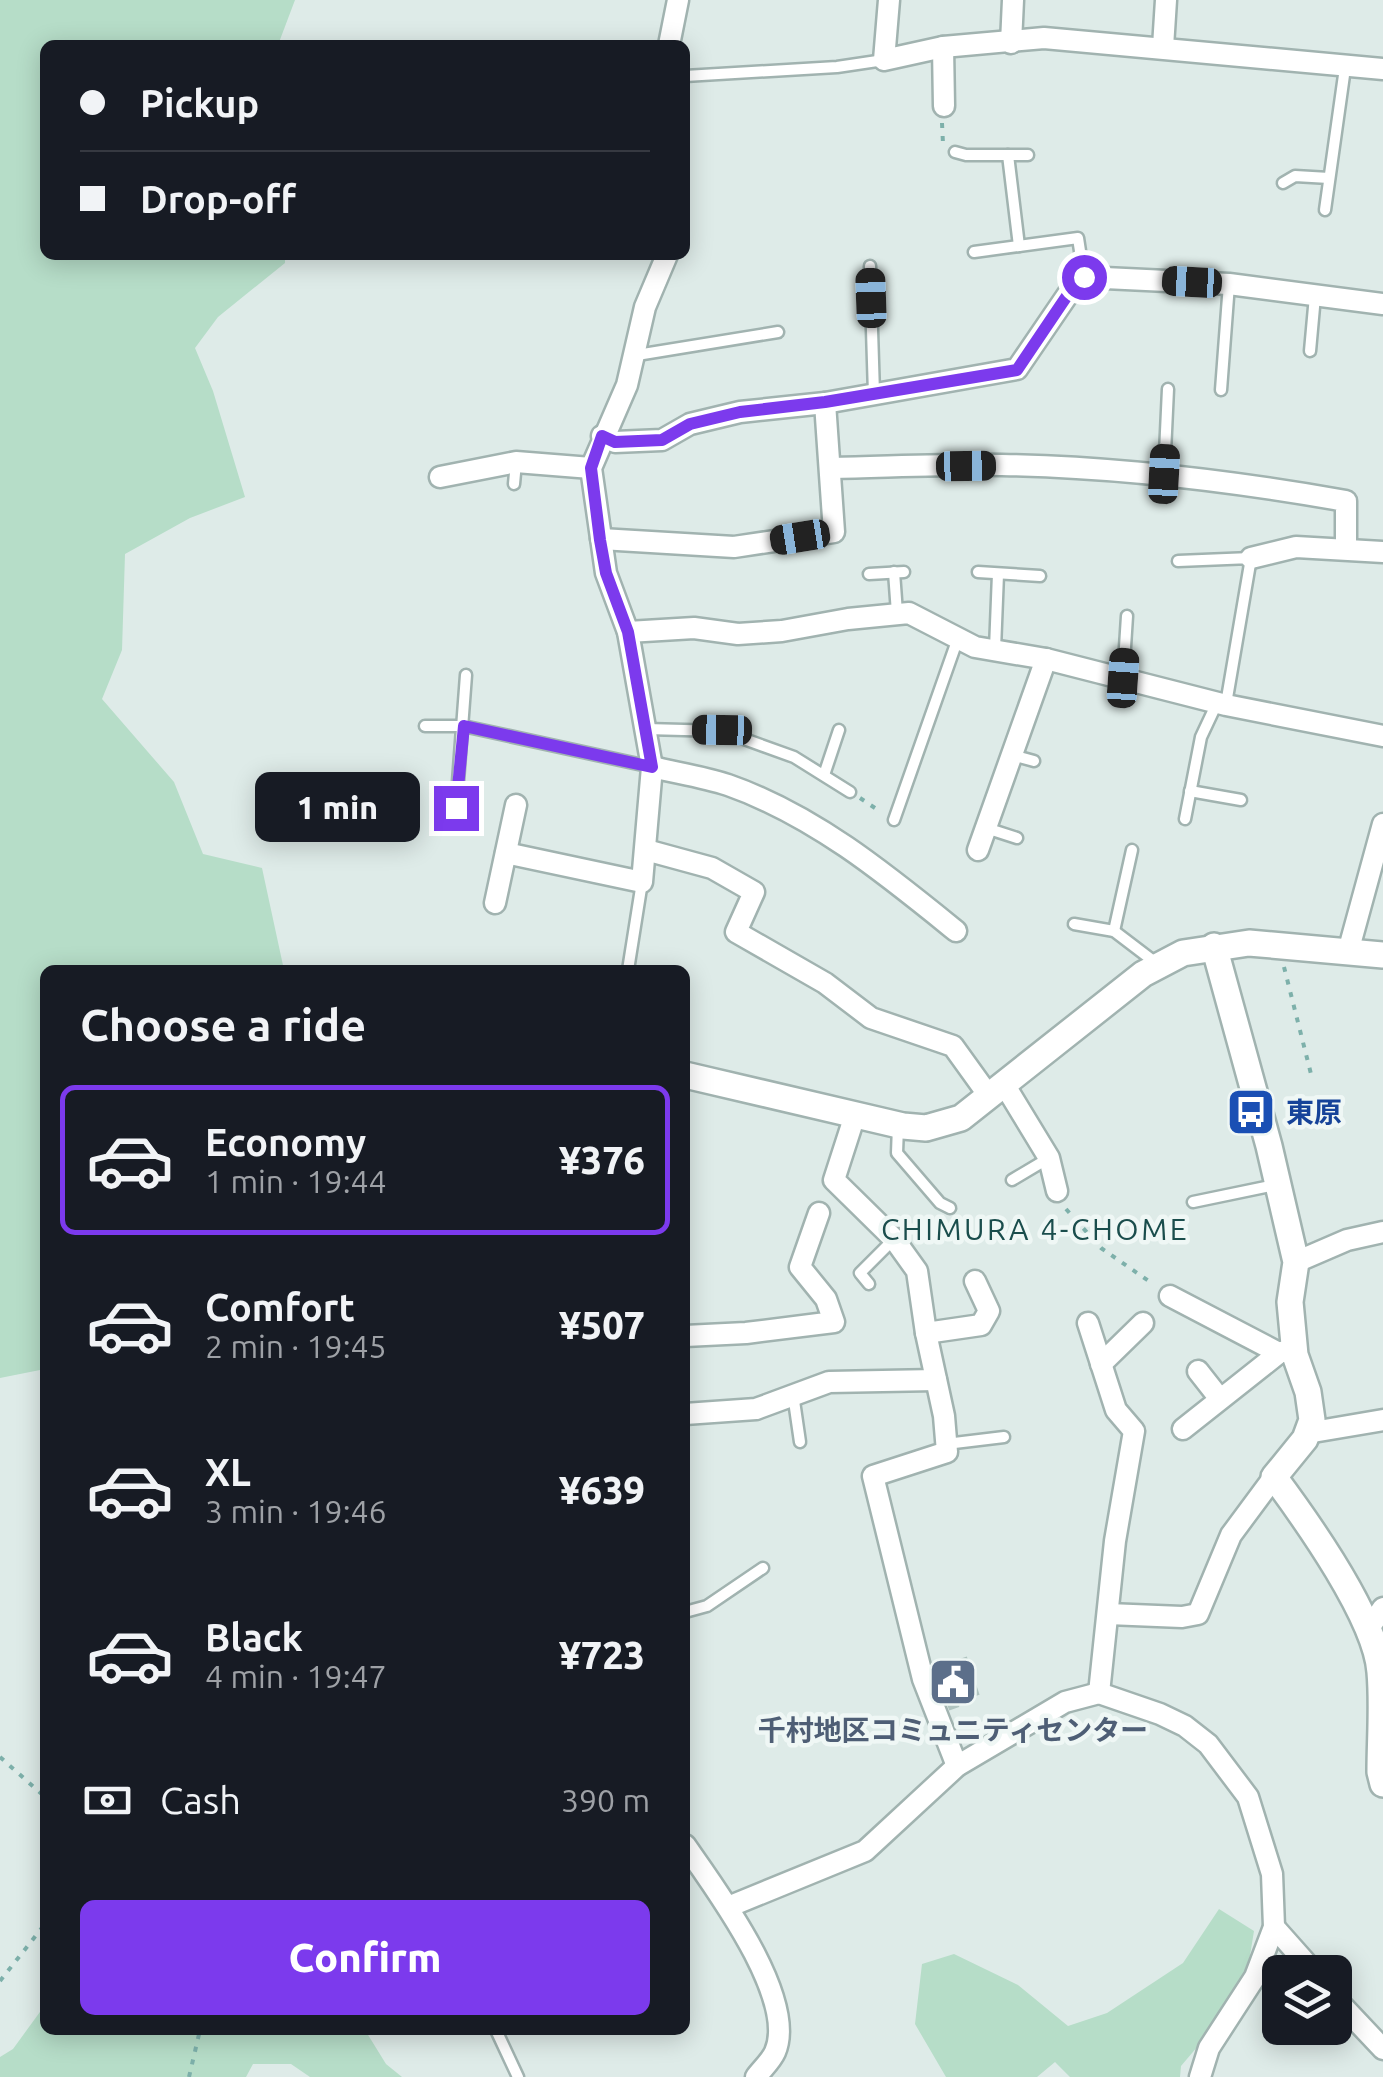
<!DOCTYPE html>
<html lang="en">
<head>
<meta charset="utf-8">
<style>
  :root { --surface:#171b24; --page:#20242c; --text:#f1f3f6; --muted:#9ea1a6; --line:#363941; --accent:#7c3aed }
  body { margin:0; font-family:Ubuntu,"Noto Sans JP",sans-serif; background:var(--page); color:var(--text); height:100vh; display:flex; flex-direction:column; font-size:38px; white-space:nowrap }
  * { box-sizing:border-box; margin:0 }
  p { font-size:32px; color:var(--muted) }
  .icon { flex:none; width:55px; height:55px; fill:none; stroke:currentColor; stroke-width:2; stroke-linecap:round; stroke-linejoin:round }
  .map { position:relative; flex:1; overflow:hidden }
  .panel { position:absolute; left:40px; top:965px; width:650px; height:1070px; display:flex; flex-direction:column; background:var(--surface); border-radius:15px; box-shadow:0 5px 25px #0003 }
  .panel>* { flex:none }
  .hud { position:absolute; left:40px; top:40px; width:650px; height:220px; border-radius:15px; box-shadow:0 5px 25px #0003; display:grid; align-content:center; height:220px; padding:0 40px; background:var(--surface) }
  .buttons { position:absolute; left:1262px; top:1955px; display:grid; gap:20px }
  .buttons a { display:grid; place-items:center; width:90px; height:90px; border-radius:15px; background:var(--surface); box-shadow:0 5px 25px #0003; font-size:50px }
  .end { position:absolute; width:45px; height:45px; margin:-22px; border:12px solid #7c3aed; background:#fff; box-shadow:0 0 0 5px #fff }
  .from { border-radius:50% }
  .bubble { position:absolute; height:70px; border-radius:15px; background:var(--surface); box-shadow:0 5px 25px #0003; font-size:32px; font-weight:800; line-height:70px; text-align:center }
  .car { position:absolute; width:30px; height:60px; margin:-30px -15px; border-radius:12px; box-shadow:0 0 8px 2px #0007; background:linear-gradient(#222 24%,#8ab4d8 0 40%,#222 0 76%,#8ab4d8 0 86%,#222 0) }
  .hud b { display:flex; align-items:center; gap:35px; height:95px; font-size:38px }
  .hud b+b { border-top:2px solid var(--line) }
  .hud i { width:25px; height:25px; background:var(--text) }
  ul { padding:0; list-style:none }
  li { display:flex; align-items:center; gap:30px; height:150px; margin:0 20px 15px; padding:0 20px; border:5px solid transparent; border-radius:15px }
  li div { flex:1 }
  li b { display:block; font-size:38px }
  li em { font-style:normal; font-weight:800 }
  li.active { border-color:var(--accent) }
  li>.icon { width:90px; height:90px; stroke-width:1.5 }
  h2 { padding:0 40px; font-size:45px; line-height:120px }
  .pay { display:flex; align-items:center; gap:25px; height:110px; padding:0 40px; font-size:38px }
  .pay p { margin-inline-start:auto }
  .action { display:flex; gap:20px; margin-top:auto; padding:20px 40px }
  .action a { flex:1; height:115px; border-radius:15px; background:var(--accent); color:#fff; font-size:40px; font-weight:800; line-height:115px; text-align:center }
  .map>svg:first-child { display:block }
  .green { fill:#b6ddc8 }
  .building { fill:#b3c5c1; stroke:#b0c4c0; stroke-width:2.5 }
  .lines { fill:none; stroke-linecap:round; stroke-linejoin:round }
  .service-casing { stroke:#a1b3b0; stroke-width:15 }
  .minor-casing { stroke:#a1b3b0; stroke-width:25 }
  .tertiary-casing { stroke:#a1b3b0; stroke-width:30 }
  .path { stroke:#7db0aa; stroke-width:4; stroke-dasharray:5 8; stroke-linecap:butt }
  .service { stroke:#fff; stroke-width:10 }
  .minor { stroke:#fff; stroke-width:20 }
  .tertiary { stroke:#fff; stroke-width:25 }
  .route { stroke:#7c3aed; stroke-width:12 }
  .labels { text-anchor:middle; stroke-width:9; stroke-linejoin:round; paint-order:stroke }
  .transit-label { font-size:28px; font-weight:bold; fill:#164399; stroke:#eff7f5; text-anchor:start }
  .service-label { font-size:28px; font-weight:bold; fill:#4e5e75; stroke:#eff7f5 }
  .neighbourhood-label { font-size:30px; letter-spacing:2.5px; fill:#1a4d4c; stroke:#eff7f5 }
</style>
</head>
<body>
<div class="map">
<svg width="1383" height="2077" viewBox="0 0 1383 2077">
  <rect width="100%" height="100%" fill="#deebe8"/>
  <g class="green">
    <polygon points="0,0 295,0 278,45 45,45 45,255 285,255 285,263 218,317 195,348 213,391 245,497 190,518 125,554 122,650 102,699 174,782 203,854 262,868 284,970 45,970 45,1369 0,1378"/>
    <polygon points="1219,1909 1254,1931 1244,1992 1181,2066 1180,2077 1070,2077 1055,2062 1037,2077 946,2077 915,2024 922,1964 954,1954 1018,1985 1068,2026 1107,2013 1183,1963"/>
    <polygon points="45,2005 45,2030 365,2030 386,2064 402,2077 310,2077 291,2064 253,2064 246,2077 0,2077 0,2057 13,2049"/>
  </g>
  <polygon class="building" points="966,1658 978,1694 959,1700 958,1706 950,1709 935,1669"/>
  <g class="lines">
    <g class="service-casing">
      <g id="service">
        <polyline points="685,76 837,67 884,60"/>
        <polyline points="955,152 966,155 1028,155"/>
        <polyline points="1008,155 1019,246"/>
        <polyline points="1283,183 1295,176 1329,178"/>
        <polyline points="1325,210 1345,68"/>
        <polyline points="974,252 1078,238 1084,277"/>
        <polyline points="870,266 874,394"/>
        <polyline points="1310,351 1315,296"/>
        <polyline points="637,355 778,332"/>
        <polyline points="1221,390 1229,284"/>
        <polyline points="1164,474 1168,389"/>
        <polyline points="514,484 516,462"/>
        <polyline points="1178,561 1251,558 1226,704"/>
        <polyline points="894,572 897,613"/>
        <polyline points="978,572 1040,576"/>
        <polyline points="869,574 904,572"/>
        <polyline points="995,649 998,574"/>
        <polyline points="1123,678 1127,616"/>
        <polyline points="425,726 463,726 652,767"/>
        <polyline points="646,729 722,731 794,757 850,792"/>
        <polyline points="1012,755 1034,761"/>
        <polyline points="824,775 839,730"/>
        <polyline points="1190,791 1241,800"/>
        <polyline points="456,808 466,675"/>
        <polyline points="1185,819 1201,737 1217,703"/>
        <polyline points="894,820 957,641"/>
        <polyline points="986,828 1017,838"/>
        <polyline points="1074,924 1114,931 1156,963"/>
        <polyline points="1114,931 1132,850"/>
        <polyline points="628,970 642,882"/>
        <polyline points="898,1126 897,1153 940,1203 950,1208"/>
        <polyline points="1012,1180 1049,1158"/>
        <polyline points="1193,1202 1275,1185"/>
        <polyline points="869,1284 860,1273 894,1239"/>
        <polyline points="793,1394 800,1442"/>
        <polyline points="946,1444 1004,1437"/>
        <polyline points="685,1612 707,1606 763,1568"/>
        <polyline points="496,2030 518,2077"/>
      </g>
    </g>
    <g class="minor-casing">
      <g id="minor">
        <polyline points="889,0 884,60 943,47 1044,38 1383,69"/>
        <polyline points="1011,43 1013,0"/>
        <polyline points="669,45 678,0"/>
        <polyline points="943,47 944,106"/>
        <polyline points="1163,47 1166,0"/>
        <polyline points="602,436 615,442 662,440 690,424 740,412 825,403 1017,369 1077,281 1084,277 1229,284 1383,304"/>
        <path d="M832 468C888 467 945 464 1002 465 1118 467 1232 481 1346 501V548"/>
        <polyline points="440,477 516,462 591,468"/>
        <polyline points="601,539 734,547 834,532 825,403"/>
        <polyline points="1251,558 1296,547 1383,552"/>
        <polyline points="628,632 694,628 738,634 782,631 848,619 909,613 975,647 1046,659 1226,705 1383,736"/>
        <path d="M652 767C677 773 704 777 728 785 814 815 887 875 956 931"/>
        <polyline points="646,850 712,868 754,892 736,932 825,983 871,1018 953,1046 989,1096"/>
        <polyline points="978,850 1046,659"/>
        <polyline points="506,853 642,882 652,767 628,632 606,573 591,468 627,385 645,307 667,255"/>
        <polyline points="495,903 516,805"/>
        <polyline points="1348,952 1383,824"/>
        <polyline points="1004,1084 1049,1158 1057,1191"/>
        <polyline points="855,1115 834,1180 894,1239 917,1271 926,1333 944,1416 947,1452 873,1476 923,1679 957,1766"/>
        <polyline points="1296,1262 1347,1240 1383,1232"/>
        <polyline points="1170,1296 1279,1353"/>
        <polyline points="1088,1323 1116,1410 1134,1431 1115,1541 1099,1693"/>
        <polyline points="926,1333 981,1325 989,1311 975,1281"/>
        <polyline points="685,1336 746,1333 834,1322 826,1299 800,1267 819,1213"/>
        <polyline points="1101,1364 1143,1323"/>
        <polyline points="1198,1371 1220,1399"/>
        <polyline points="685,1414 756,1409 829,1382 936,1380"/>
        <polyline points="1183,1429 1279,1353 1294,1348"/>
        <polyline points="1307,1433 1383,1420"/>
        <polyline points="1108,1614 1182,1617 1198,1614 1231,1535 1274,1477"/>
        <polyline points="1367,1631 1383,1608"/>
        <path d="M685 1845C715 1888 798 1999 775 2052 771 2061 762 2069 756 2077"/>
        <polyline points="728,1907 865,1851 957,1766 1065,1702 1099,1693 1160,1714 1185,1726 1208,1744 1248,1797 1272,1874 1274,1927 1255,1977 1209,2048 1200,2077"/>
        <polyline points="1274,1927 1314,1972"/>
        <polyline points="1335,1998 1383,2049"/>
      </g>
    </g>
    <g class="tertiary-casing">
      <g id="tertiary">
        <path d="M1214 946 1269 1146 1296 1262 1290 1302 1295 1355 1308 1392 1312 1420 1305 1439 1274 1477C1306 1520 1376 1618 1380 1672 1383 1705 1380 1739 1380 1772L1383 1784"/>
        <polyline points="685,1075 903,1126 926,1128 961,1118 1143,974 1183,953 1249,943 1383,955"/>
      </g>
    </g>
    <g class="path">
      <polyline points="942,123 943,144"/>
      <polyline points="860,798 881,812"/>
      <polyline points="1284,967 1311,1074"/>
      <polyline points="1066,1209 1101,1248 1153,1284"/>
      <polyline points="0,1757 45,1797"/>
      <polyline points="0,1981 45,1924"/>
      <polyline points="189,2077 200,2030"/>
    </g>
    <use href="#service" class="service"/>
    <use href="#minor" class="minor"/>
    <use href="#tertiary" class="tertiary"/>
  </g>
  <g class="lines">
    <polyline class="route" points="456,808 464,726 652,767 628,632 606,573 600,540 591,468 602,436 615,442 662,440 690,424 740,412 825,402 1017,370 1077,281 1084,277"/>
  </g>
  <defs>
    <g id="bus-square" transform="scale(2.5)"><rect x="-9" y="-9" width="18" height="18" rx="4" fill="#1a4fb4" stroke="#eff7f5"/><path d="M-5-6H5V4H4V6H2V4H-2V6H-4V4H-5ZM-3.5-4V0h7V-4ZM-3.5 1.2v1.5H-2V1.2ZM2 1.2v1.5H3.5V1.2Z" fill="#fff"/></g>
    <g id="civic-square" transform="scale(2.5)"><rect x="-9" y="-9" width="18" height="18" rx="4" fill="#5c6f8a" stroke="#eff7f5"/><path d="M-.6-6.5H3V-4.5H.6V-3L4-1V1h2V6H-6V1h2V-1L-.6-3ZM-1.2 2.5V6h2.4V2.5Z" fill="#fff"/></g>
  </defs>
  <g fill-rule="evenodd">
    <use href="#bus-square" x="1251" y="1112"/>
    <use href="#civic-square" x="953" y="1682"/>
  </g>
  <g class="labels">
    <g class="transit-label">
      <text x="1286" y="1122">東原</text>
    </g>
    <g class="service-label">
      <text x="953" y="1740">千村地区コミュニティセンター</text>
    </g>
    <g class="neighbourhood-label">
      <text x="1035" y="1240">CHIMURA 4-CHOME</text>
    </g>
  </g>
</svg>
<div class="buttons">
<a><svg class="icon" aria-label="layers" viewBox="0 0 24 24"><path d="M12 4l9 5-9 5-9-5zM3 14l9 5 9-5"/></svg></a>
</div>
<i class="end from" style="left:1084px;top:277px"></i>
<i class="end" style="left:456px;top:808px"></i>
<div class="bubble" style="left:255px;top:772px;width:165px">1 min</div>
<i class="car" style="left:1192px;top:282px;rotate:273deg"></i>
<i class="car" style="left:871px;top:298px;rotate:358deg"></i>
<i class="car" style="left:966px;top:466px;rotate:89deg"></i>
<i class="car" style="left:1164px;top:474px;rotate:3deg"></i>
<i class="car" style="left:800px;top:537px;rotate:261deg"></i>
<i class="car" style="left:1123px;top:678px;rotate:4deg"></i>
<i class="car" style="left:722px;top:730px;rotate:271deg"></i>
<div class="hud">
<b><i class="from"></i>Pickup</b>
<b><i></i>Drop-off</b>
</div>
<section class="panel">
<h2>Choose a ride</h2>
<ul>
<li class="active"><svg class="icon" aria-label="car" viewBox="0 0 24 24"><path d="M5 17H2v-5l4-1 3-4h7l3 4 3 1v5h-3M9 17h6M6 11h13"/><circle cx="7" cy="17" r="2"/><circle cx="17" cy="17" r="2"/></svg><div><b>Economy</b><p>1 min · 19:44</p></div><em>¥376</em></li>
<li><svg class="icon" aria-label="car" viewBox="0 0 24 24"><path d="M5 17H2v-5l4-1 3-4h7l3 4 3 1v5h-3M9 17h6M6 11h13"/><circle cx="7" cy="17" r="2"/><circle cx="17" cy="17" r="2"/></svg><div><b>Comfort</b><p>2 min · 19:45</p></div><em>¥507</em></li>
<li><svg class="icon" aria-label="car" viewBox="0 0 24 24"><path d="M5 17H2v-5l4-1 3-4h7l3 4 3 1v5h-3M9 17h6M6 11h13"/><circle cx="7" cy="17" r="2"/><circle cx="17" cy="17" r="2"/></svg><div><b>XL</b><p>3 min · 19:46</p></div><em>¥639</em></li>
<li><svg class="icon" aria-label="car" viewBox="0 0 24 24"><path d="M5 17H2v-5l4-1 3-4h7l3 4 3 1v5h-3M9 17h6M6 11h13"/><circle cx="7" cy="17" r="2"/><circle cx="17" cy="17" r="2"/></svg><div><b>Black</b><p>4 min · 19:47</p></div><em>¥723</em></li>
</ul>
<div class="pay"><svg class="icon" aria-label="cash" viewBox="0 0 24 24"><path d="M3 7h18v10H3z"/><circle cx="12" cy="12" r="2"/></svg>Cash<p>390 m</p></div>
<div class="action"><a>Confirm</a></div>
</section>
</div>
</body>
</html>
